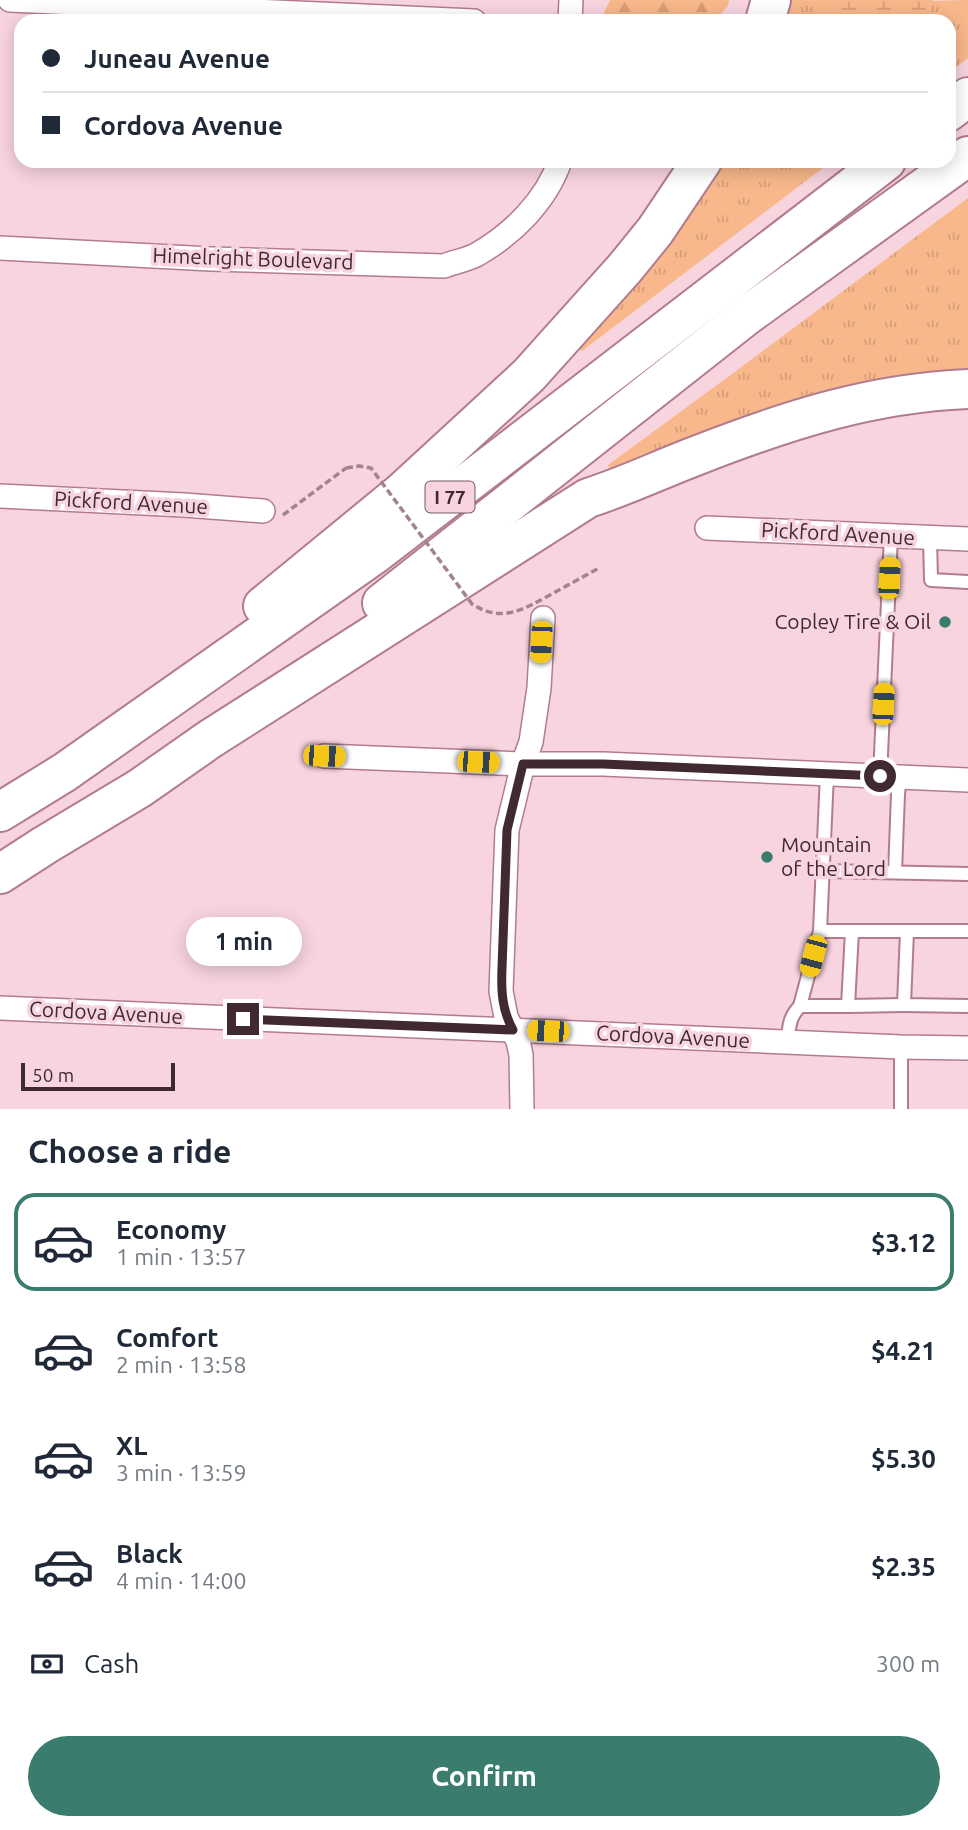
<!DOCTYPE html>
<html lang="en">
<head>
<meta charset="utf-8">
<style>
  :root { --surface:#fff; --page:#f6f6f7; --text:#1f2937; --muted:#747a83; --line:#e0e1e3; --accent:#3a7c6d }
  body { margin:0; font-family:Ubuntu,sans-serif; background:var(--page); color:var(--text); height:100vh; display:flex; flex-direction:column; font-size:26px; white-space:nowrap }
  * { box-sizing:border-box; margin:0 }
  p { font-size:23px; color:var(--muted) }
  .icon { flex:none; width:38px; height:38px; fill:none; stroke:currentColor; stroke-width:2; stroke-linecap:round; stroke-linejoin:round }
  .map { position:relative; height:1109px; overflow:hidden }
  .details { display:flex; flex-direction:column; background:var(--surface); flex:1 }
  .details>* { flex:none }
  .hud { position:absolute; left:14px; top:14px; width:942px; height:154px; border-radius:21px; box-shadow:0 4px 18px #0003; display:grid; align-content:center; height:154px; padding:0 28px; background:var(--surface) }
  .scale { position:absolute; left:21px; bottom:18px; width:154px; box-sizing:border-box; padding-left:7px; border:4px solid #402931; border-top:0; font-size:19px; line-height:24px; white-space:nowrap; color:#402931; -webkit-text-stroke:5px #f8d4df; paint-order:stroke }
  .end { position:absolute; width:32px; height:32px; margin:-16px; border:9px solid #402931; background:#fff; box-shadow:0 0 0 4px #fff }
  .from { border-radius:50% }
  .bubble { position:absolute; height:49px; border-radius:24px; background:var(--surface); box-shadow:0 4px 18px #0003; font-size:23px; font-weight:700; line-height:49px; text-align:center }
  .car { position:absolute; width:21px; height:42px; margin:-21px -10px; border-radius:9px; box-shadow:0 0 5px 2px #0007; background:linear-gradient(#f5c518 24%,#345 0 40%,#f5c518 0 76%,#345 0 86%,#f5c518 0) }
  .hud b { display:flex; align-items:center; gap:24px; height:66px; font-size:26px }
  .hud b+b { border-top:2px solid var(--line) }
  .hud i { width:18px; height:18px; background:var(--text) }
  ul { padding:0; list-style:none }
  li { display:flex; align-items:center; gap:21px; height:98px; margin:0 14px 10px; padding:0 14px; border:4px solid transparent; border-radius:21px }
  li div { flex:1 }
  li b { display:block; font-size:26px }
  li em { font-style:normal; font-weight:700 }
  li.on { border-color:var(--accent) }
  li>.icon { width:63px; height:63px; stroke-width:1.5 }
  h2 { padding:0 28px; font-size:32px; line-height:84px }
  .pay { display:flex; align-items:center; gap:18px; height:77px; padding:0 28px; font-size:26px }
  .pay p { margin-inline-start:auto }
  .cta { display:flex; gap:14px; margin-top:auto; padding:14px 28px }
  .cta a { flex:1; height:80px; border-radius:42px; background:var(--accent); color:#fff; font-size:28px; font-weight:700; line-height:80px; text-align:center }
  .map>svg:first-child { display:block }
  .grass { fill:url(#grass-tufts) }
  .forest { fill:url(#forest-firs) }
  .wetland { fill:url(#wetland-marsh) }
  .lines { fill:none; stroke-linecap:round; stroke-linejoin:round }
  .service-casing { stroke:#b27c8e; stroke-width:16 }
  .minor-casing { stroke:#b27c8e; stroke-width:26 }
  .motorway-casing { stroke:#b27c8e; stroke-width:42 }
  .path { stroke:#a2848d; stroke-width:3.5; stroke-dasharray:7 3.5; stroke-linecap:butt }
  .service { stroke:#fff; stroke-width:12 }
  .minor { stroke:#fff; stroke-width:23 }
  .motorway { stroke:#fff; stroke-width:38 }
  .path-bridge { stroke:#a2848d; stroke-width:3.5; stroke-dasharray:7 3.5; stroke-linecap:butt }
  .route { stroke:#402931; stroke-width:9 }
  .poi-dot { fill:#3a7c6d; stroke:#f8d4df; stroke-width:2.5 }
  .labels { text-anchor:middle; stroke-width:7; stroke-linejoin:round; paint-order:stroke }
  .shield { fill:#f8d4df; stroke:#775c65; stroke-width:2 }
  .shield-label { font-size:19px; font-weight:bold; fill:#402931 }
  .street-label { font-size:21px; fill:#402931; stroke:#f8d4df }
  .poi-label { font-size:21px; fill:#402931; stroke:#f8d4df; text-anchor:end }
</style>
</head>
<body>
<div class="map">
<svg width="968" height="1109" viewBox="0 0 968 1109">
  <defs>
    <pattern id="grass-tufts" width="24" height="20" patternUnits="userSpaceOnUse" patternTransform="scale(1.75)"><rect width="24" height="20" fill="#f8b88b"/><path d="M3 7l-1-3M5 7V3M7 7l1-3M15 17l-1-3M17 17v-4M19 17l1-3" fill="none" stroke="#d69e78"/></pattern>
    <pattern id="forest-firs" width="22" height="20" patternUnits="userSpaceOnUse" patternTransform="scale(1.75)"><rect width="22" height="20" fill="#f8b88b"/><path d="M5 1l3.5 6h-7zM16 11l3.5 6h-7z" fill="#d69e78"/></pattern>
    <pattern id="wetland-marsh" width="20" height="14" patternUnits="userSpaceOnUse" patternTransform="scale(1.75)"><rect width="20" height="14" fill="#f8b88b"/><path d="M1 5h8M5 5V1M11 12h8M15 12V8" fill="none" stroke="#d69e78"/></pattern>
  </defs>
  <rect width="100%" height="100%" fill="#f8d4df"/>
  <g class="grass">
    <polygon points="780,0 826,0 826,15 929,20 930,1 968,0 968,58 949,73 948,21 775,21"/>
    <polygon points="716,161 832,161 582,351 575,343"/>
    <path d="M968 198V374C899 383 828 389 761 410 710 426 661 454 613 477L608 465 736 371Z"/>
  </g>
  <polygon class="forest" points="610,0 729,0 728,6 714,21 600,21"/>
  <polygon class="wetland" points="826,0 935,0 930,1 929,20 826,15"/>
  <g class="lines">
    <g class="service-casing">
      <g id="service">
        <polyline points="930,538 931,580 968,582"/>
        <polyline points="880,776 891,536"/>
        <polyline points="823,871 968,874"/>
        <polyline points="895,872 898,794 900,777"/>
        <polyline points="820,931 968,931"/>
        <polyline points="852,931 848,1006 904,1005"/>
        <polyline points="907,931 904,1005 968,1006"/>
        <polyline points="800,1006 848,1006"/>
        <path d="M787 1042C790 1026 788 1019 800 1006L820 931 827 774"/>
        <polyline points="901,1047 901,1109"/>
      </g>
    </g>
    <g class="minor-casing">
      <g id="minor">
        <polyline points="10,0 474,21"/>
        <polyline points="570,21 571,0"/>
        <path d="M0 248 211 259 444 266C454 262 466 260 476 255 513 234 546 201 560 161"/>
        <polyline points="0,496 184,505 263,511"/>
        <polyline points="707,528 968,539"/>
        <polyline points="324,756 523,764 603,764 968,780"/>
        <polyline points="0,1008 901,1047 968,1048"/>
        <polyline points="522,1109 521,1055 518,1041 506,1017 501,991 507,830 523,764 531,742 539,688 543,618"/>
      </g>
    </g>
    <g class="motorway-casing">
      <g id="motorway">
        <polyline points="765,21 771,0"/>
        <polyline points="948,112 968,97"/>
        <polyline points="382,603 746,316 968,156"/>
        <polyline points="263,606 402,492 529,375 625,268 655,231 702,161"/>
        <polyline points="0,812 65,772 375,554 886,161"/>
        <path d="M0 874 45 845 140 788 210 739 588 498C626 486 661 469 698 455 788 420 871 393 968 389"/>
      </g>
    </g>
    <polyline class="path" points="283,515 346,468"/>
    <use href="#service" class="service"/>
    <use href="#minor" class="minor"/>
    <use href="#motorway" class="motorway"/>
    <path class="path-bridge" d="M346 468 359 466 371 468 472 604C502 623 522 610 550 595 566 586 583 577 599 568"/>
  </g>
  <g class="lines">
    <path class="route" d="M243 1019 513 1030C502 1010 501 991 502 968L507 830 523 764H603L880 776"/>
  </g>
  <g class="poi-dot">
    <circle cx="945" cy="622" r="7"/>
    <circle cx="767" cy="857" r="7"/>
  </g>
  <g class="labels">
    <rect class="shield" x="425.5" y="481.5" width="49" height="31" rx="5"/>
    <g class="shield-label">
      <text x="450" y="504">I 77</text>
    </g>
    <g class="street-label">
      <text transform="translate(253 259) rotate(2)" y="7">Himelright Boulevard</text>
      <text transform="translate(131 503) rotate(3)" y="7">Pickford Avenue</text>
      <text transform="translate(838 534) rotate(3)" y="7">Pickford Avenue</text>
      <text transform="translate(106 1013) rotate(3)" y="7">Cordova Avenue</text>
      <text transform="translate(673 1037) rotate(3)" y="7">Cordova Avenue</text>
    </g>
    <g class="poi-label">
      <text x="931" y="629">Copley Tire &amp; Oil</text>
      <text x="781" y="852" text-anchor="start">Mountain<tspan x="781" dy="24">of the Lord</tspan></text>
    </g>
  </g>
</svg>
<div class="scale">50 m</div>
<i class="end from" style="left:880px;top:776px"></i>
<i class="end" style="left:243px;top:1019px"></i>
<div class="bubble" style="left:186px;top:917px;width:116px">1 min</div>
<i class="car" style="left:889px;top:578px;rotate:3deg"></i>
<i class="car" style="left:541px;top:642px;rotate:183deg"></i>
<i class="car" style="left:883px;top:704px;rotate:3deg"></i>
<i class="car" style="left:324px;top:756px;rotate:92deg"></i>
<i class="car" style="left:478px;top:762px;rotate:92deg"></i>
<i class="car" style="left:813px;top:956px;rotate:195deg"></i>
<i class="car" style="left:548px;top:1031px;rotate:272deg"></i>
<div class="hud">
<b><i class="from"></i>Juneau Avenue</b>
<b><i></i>Cordova Avenue</b>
</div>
</div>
<section class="details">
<h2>Choose a ride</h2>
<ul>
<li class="on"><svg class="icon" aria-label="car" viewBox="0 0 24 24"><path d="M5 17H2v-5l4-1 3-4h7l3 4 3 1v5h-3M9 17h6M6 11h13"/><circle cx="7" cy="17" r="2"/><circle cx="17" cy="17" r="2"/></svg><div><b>Economy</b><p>1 min · 13:57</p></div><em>$3.12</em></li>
<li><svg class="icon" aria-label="car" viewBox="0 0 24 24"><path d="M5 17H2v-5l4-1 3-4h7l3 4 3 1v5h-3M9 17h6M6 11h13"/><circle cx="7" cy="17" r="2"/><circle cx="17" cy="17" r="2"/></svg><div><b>Comfort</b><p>2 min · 13:58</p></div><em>$4.21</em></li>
<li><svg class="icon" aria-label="car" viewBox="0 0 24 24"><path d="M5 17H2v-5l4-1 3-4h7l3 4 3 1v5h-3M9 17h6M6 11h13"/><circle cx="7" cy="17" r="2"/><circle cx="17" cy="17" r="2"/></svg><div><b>XL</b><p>3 min · 13:59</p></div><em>$5.30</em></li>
<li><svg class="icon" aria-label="car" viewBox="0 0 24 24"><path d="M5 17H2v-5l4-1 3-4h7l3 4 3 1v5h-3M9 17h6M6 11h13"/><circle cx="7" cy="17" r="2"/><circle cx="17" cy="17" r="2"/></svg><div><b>Black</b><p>4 min · 14:00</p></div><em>$2.35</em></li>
</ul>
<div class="pay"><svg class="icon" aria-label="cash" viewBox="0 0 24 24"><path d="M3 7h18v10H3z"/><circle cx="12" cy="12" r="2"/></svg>Cash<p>300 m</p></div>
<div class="cta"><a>Confirm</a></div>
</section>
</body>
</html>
